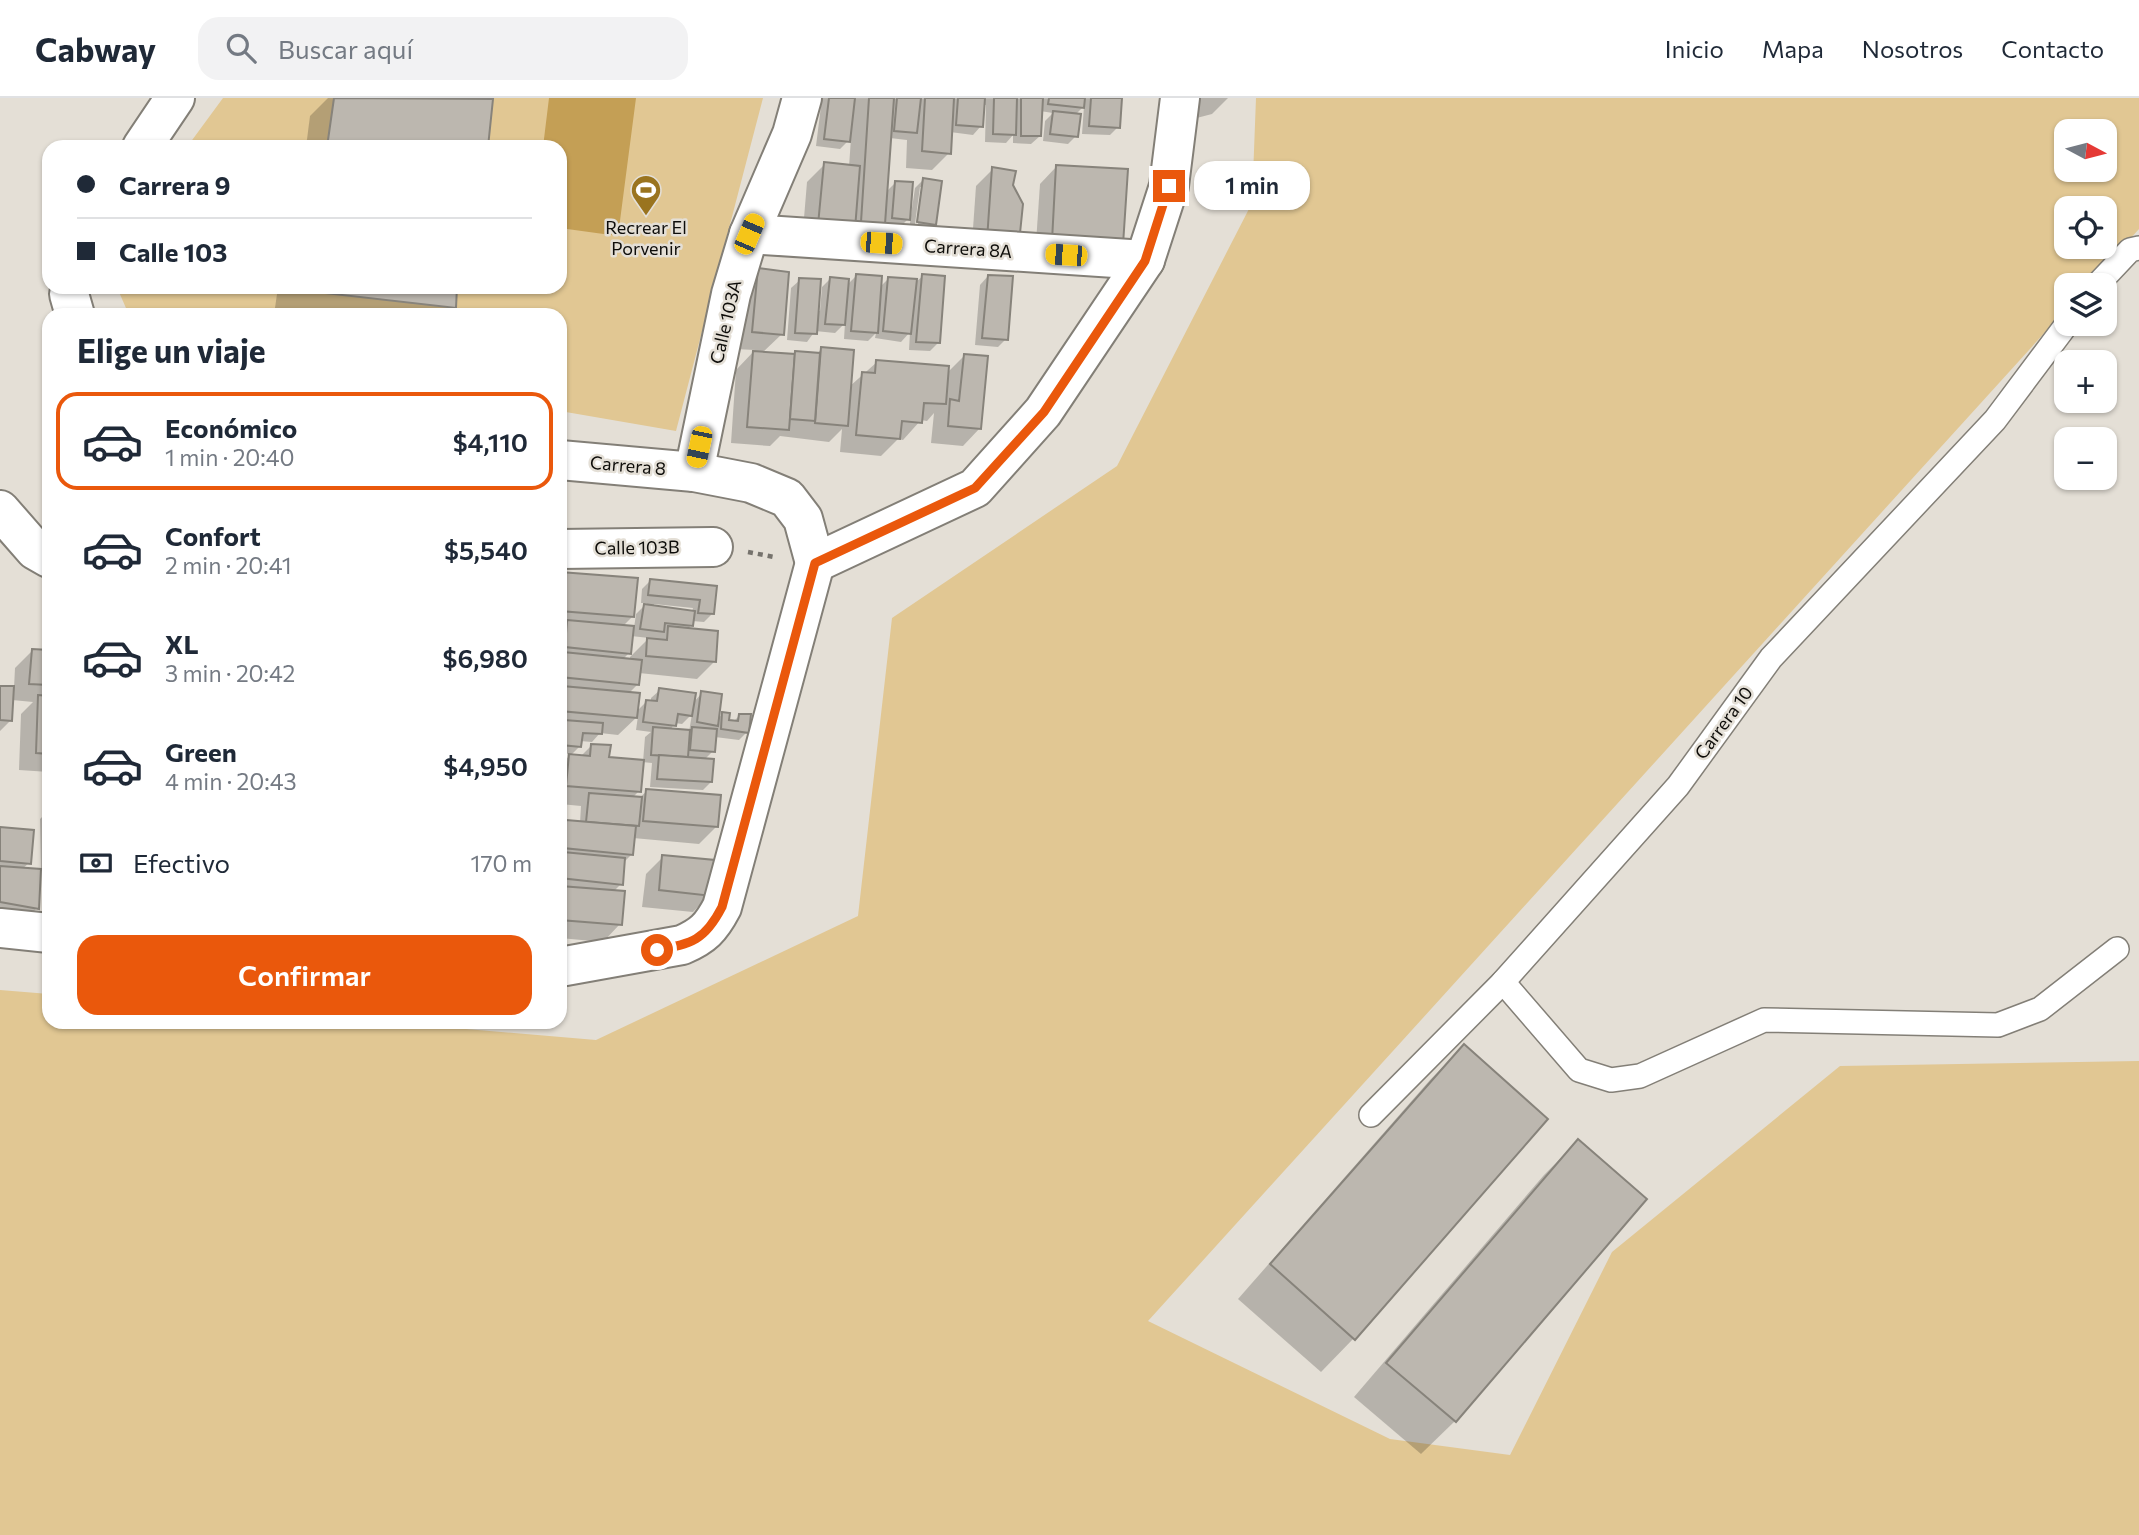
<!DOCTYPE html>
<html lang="es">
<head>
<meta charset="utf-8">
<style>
  :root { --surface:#fff; --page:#f2f2f3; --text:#1f2937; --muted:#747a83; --line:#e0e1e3; --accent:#ea580c }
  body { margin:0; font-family:Commissioner,sans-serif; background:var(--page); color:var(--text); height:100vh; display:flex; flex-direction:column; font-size:26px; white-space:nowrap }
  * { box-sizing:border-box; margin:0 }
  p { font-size:23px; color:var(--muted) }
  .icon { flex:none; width:38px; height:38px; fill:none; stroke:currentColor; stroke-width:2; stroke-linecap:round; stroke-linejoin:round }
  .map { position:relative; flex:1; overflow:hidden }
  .sheet { position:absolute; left:42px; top:210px; width:525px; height:721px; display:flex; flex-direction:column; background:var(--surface); border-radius:21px; box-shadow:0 2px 5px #0004 }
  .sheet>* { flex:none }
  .hud { position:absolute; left:42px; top:42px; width:525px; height:154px; border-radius:21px; box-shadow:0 2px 5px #0004; display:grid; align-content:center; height:154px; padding:0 35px; background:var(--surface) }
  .needle { width:46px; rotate:97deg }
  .tools { position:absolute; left:2054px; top:21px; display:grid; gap:14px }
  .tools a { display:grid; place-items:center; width:63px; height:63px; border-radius:14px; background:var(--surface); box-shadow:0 2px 5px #0004; font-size:35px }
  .end { position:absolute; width:32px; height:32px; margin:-16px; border:9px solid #ea580c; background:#fff; box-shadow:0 0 0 4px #fff }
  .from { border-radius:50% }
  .bubble { position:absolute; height:49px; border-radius:21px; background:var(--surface); box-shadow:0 2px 5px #0004; font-size:23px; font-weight:600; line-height:49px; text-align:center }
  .car { position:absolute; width:21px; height:42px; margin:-21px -10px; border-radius:9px; box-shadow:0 0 5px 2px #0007; background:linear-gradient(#f5c518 24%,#345 0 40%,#f5c518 0 76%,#345 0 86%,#f5c518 0) }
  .hud b { display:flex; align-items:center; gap:24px; height:66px; font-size:26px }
  .hud b+b { border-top:2px solid var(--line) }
  .hud i { width:18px; height:18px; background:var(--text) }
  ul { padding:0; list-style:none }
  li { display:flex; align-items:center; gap:21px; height:98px; margin:0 14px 10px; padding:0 21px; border:4px solid transparent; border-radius:21px }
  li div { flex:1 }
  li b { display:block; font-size:26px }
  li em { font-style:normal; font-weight:600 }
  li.current { border-color:var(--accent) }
  li>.icon { width:63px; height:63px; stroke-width:1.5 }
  h2 { padding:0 35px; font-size:32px; line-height:84px }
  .pay { display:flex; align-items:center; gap:18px; height:77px; padding:0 35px; font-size:26px }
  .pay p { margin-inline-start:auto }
  .cta { display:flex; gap:14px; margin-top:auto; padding:14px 35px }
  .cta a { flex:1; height:80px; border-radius:21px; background:var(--accent); color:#fff; font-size:28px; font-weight:600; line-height:80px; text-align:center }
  header { display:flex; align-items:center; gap:42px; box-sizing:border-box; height:98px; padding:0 35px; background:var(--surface); border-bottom:2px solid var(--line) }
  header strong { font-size:33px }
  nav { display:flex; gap:38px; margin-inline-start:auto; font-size:24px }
  .search { width:490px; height:63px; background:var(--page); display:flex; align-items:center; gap:18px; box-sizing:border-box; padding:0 24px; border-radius:21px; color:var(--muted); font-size:26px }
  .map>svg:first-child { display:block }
  .green { fill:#e1c793; fill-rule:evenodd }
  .water { fill:#c49f55 }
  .shadow { fill:#0003; fill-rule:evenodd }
  .building { fill:#bcb7af; stroke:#87837b; stroke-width:2 }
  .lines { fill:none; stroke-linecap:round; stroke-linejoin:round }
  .service-casing { stroke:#837f77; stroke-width:26 }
  .minor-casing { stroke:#837f77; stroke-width:42 }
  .path { stroke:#76736d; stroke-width:4.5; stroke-dasharray:5 5; stroke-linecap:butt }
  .service { stroke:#fff; stroke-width:23 }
  .minor { stroke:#fff; stroke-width:38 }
  .route { stroke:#ea580c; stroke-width:9 }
  .labels { text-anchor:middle; stroke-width:5; stroke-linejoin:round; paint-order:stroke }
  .poi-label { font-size:18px; fill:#0e0d0a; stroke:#e4dfd6 }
  .street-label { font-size:18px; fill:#0e0d0a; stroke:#e4dfd6 }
</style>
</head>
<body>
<header>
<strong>Cabway</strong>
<div class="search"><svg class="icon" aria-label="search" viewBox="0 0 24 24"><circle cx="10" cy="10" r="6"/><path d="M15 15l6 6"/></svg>Buscar aquí</div>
<nav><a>Inicio</a><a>Mapa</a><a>Nosotros</a><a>Contacto</a></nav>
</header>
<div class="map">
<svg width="2139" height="1437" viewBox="0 0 2139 1437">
  <rect width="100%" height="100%" fill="#e4dfd6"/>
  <g class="green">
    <polygon points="223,0 763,0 676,333 560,313 560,217 129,217 119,194 119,189 560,189 560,49 187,49"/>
    <path d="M1256 0H2139V131L2088 187H2067V210L1148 1223 1390 1341 1510 1357 1612 1154 1840 968 2139 963V1437H0V892L49 896V924H384L596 942 858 818 892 520 1117 368 1252 105ZM2067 33H2105V72H2067ZM2067 110H2105V149H2067Z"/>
  </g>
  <polygon class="water" points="549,0 636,0 618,138 560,130 560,49 543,49"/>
  <g class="shadow">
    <polygon points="328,0 450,0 491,3 486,49 306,49 310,18"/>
    <path d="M822 0H1120L1118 29 1110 37 1082 36 1084 8 1075 17 1076 38 1068 46 1043 43 1045 23 1053 15 1040 13V38L1031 46 1013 45V37L1006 45 985 44 986 7H983L981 28 973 37 950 34 949 55 932 72 906 70 907 42 890 40 886 94 895 85 908 117H911L915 90 923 82 934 126 926 135 909 132 911 118 900 129 802 144 807 84 825 66 849 69 851 40 840 51 816 48ZM920 89H923L917 133H914Z"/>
    <polygon points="1189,0 1228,0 1212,16 1189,22"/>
    <polygon points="1057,68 1122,146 1035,159 1040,86"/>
    <polygon points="993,71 1011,87 1021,106 971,159 976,88"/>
    <polygon points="759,172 782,236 762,255 793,258 796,255 817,256 821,251 849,289 877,264 947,275 964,258 980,330 963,348 931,345 934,315 927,323 921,322 903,342 898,341 881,358 840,354 842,331 829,344 780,338 770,348 731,345 736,272 755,252 735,251 742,189"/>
    <polygon points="856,178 880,189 889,180 917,183 923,178 938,245 930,253 909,252 910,234 901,244 875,240 876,235 868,243 844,241 845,225 835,235 815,233 807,244 787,242 791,190 800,182 817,212 820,213 822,189 831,180 847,187"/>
    <polygon points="988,178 1006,241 998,249 975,247 980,187"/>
    <polygon points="278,189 456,189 454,209 447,217 274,217"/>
    <path d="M560 475 633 518 622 529 634 530 636 516 647 505H641L642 491 650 483 715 489 712 516 704 524 692 523 691 527 687 532 714 564 697 581 639 575 638 586 628 596 636 614 647 603 651 604V600L660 592 693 605 702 595 716 622 723 616 727 624H733L740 617 747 634 739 642 715 639 713 653 704 662 711 684 703 692 650 689 652 665 642 664 639 693 632 700 638 701 647 693 716 729 699 746 633 740 632 756 623 765 621 786 613 794 620 826 603 844 560 840V730L567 724 580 725 581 708 560 706V668L571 656 560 655ZM654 506 693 510 692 514 653 509ZM631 538 649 540 630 559V563L622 562 629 555ZM564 540H567L566 558H562ZM692 616 689 634 670 632 675 625 682 626ZM638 618 636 632 651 634 645 639 643 664 607 661 592 647 580 659 570 658 580 648V643L592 644 600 635 618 637Z"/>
    <polygon points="33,552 49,554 49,674 19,672 21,616 33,604 12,602 11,622 0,633 0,590 14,590 15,570"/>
    <polygon points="49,712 49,773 39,773 37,810 20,827 0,824 0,731 29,765 22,771 41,772 40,721"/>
    <polygon points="663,759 710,797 693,814 642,809 646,776"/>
    <polygon points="1464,948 1354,1240 1321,1274 1238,1201 1430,982"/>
    <polygon points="1578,1043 1644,1101 1455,1323 1421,1356 1354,1299 1544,1077"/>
  </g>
  <g class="building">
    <polygon points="334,0 493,1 488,49 327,49"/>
    <polygon points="829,0 855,0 850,44 824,41"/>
    <polygon points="869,0 894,0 885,126 861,124"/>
    <polygon points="897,0 921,0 917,35 894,33"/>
    <polygon points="925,0 954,0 951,56 922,53"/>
    <polygon points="958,0 985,0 983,29 956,27"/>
    <polygon points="994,0 1017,0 1016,37 993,36"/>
    <polygon points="1021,0 1043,0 1041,38 1021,38"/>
    <polygon points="1049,0 1085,0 1084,10 1048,6"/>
    <polygon points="1091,0 1122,0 1120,30 1089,28"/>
    <polygon points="1053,13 1081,16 1078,39 1050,36"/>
    <polygon points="824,64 860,68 855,131 818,127"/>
    <polygon points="1056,67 1128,71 1123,147 1052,143"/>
    <polygon points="992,69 1016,73 1013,87 1023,106 1019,145 987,142"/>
    <polygon points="923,80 942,83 936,127 917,124"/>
    <polygon points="895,83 913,84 910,122 892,120"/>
    <polygon points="758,170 789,174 784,237 752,234"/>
    <polygon points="856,176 882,178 878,235 851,233"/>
    <polygon points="922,176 945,178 940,245 916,244"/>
    <polygon points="988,177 1013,178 1008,242 982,240"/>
    <polygon points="830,179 849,181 845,227 825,226"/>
    <polygon points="888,179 917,181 911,236 883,233"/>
    <polygon points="799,180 821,181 817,236 795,235"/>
    <polygon points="299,189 457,189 456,210 298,192"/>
    <polygon points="821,249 854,252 848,328 815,325"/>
    <polygon points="753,253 795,256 789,332 747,329"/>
    <polygon points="795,253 820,255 815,323 790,321"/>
    <polygon points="964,256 988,258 981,331 948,328 950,301 959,303"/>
    <polygon points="876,262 949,268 946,306 924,305 922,325 902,323 900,341 856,337 862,274 875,275"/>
    <polygon points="560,474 638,480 634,519 560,513"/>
    <polygon points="650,481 717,488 714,516 698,515 700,502 648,497"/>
    <polygon points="644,506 695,513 693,528 665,525 664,534 640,531"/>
    <polygon points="567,522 634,528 631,556 565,549"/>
    <polygon points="668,528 718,533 716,564 646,558 647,540 667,542"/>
    <polygon points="32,551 49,552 49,587 29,586"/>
    <polygon points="563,554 642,562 639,587 560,579"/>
    <polygon points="0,588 14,588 12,623 0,622"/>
    <polygon points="562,588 640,595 637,620 560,613"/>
    <polygon points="659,590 696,595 692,618 678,616 676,628 643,624 646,602 657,603"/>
    <polygon points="701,593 722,596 718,628 697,624"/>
    <polygon points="38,597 49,598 49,656 36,655"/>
    <polygon points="722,614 730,615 729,622 738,623 739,616 751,616 749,635 721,631"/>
    <polygon points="564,622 603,625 602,636 583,635 581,649 561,647"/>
    <polygon points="653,629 690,632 688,659 651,657"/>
    <polygon points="692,629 717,631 715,654 690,652"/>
    <polygon points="591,646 611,647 609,659 644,662 641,694 566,688 569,656 590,658"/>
    <polygon points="659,657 714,661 712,684 657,681"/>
    <polygon points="646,691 721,697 718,729 643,723"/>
    <polygon points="589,695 642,699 639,728 586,724"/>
    <polygon points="566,722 636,728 633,757 563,750"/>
    <polygon points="0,729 34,732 31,766 0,763"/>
    <polygon points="563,754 625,760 623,787 560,780"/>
    <polygon points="662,757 715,762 712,798 659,792"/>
    <polygon points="0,768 41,771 39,811 0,804"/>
    <polygon points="560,788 625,793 622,827 560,822"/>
    <polygon points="1464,946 1548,1021 1355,1242 1270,1166"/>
    <polygon points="1578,1041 1647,1101 1456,1324 1386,1265"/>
  </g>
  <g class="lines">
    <g class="service-casing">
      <g id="service">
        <polyline points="2097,187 2130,152 2139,150"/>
        <polyline points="1503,884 1579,972 1611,982 1640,978 1764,922 1998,927 2040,911 2117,851"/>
        <polyline points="1371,1017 1503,884 1678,688 1771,560 1995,322 2067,226"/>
      </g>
    </g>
    <g class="minor-casing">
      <g id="minor">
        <polyline points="142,49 175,0"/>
        <polyline points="749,136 1145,162"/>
        <polyline points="71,189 69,196 75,217"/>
        <polyline points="560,362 694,374 751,385 787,400 803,421 815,465"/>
        <polyline points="694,374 731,196 749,136 792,36 802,0"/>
        <polyline points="0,412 35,452 49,460"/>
        <polyline points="560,451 713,449"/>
        <polyline points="815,465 975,390 1043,314 1145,162 1169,88 1180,0"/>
        <polyline points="0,830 49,835"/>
        <path d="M560 869 682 847C703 838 711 830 722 809L815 465"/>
      </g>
    </g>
    <polyline class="path" points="748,454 774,459"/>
    <use href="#service" class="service"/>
    <use href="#minor" class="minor"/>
  </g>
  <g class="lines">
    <path class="route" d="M657 852C692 846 705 842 722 809L815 465 975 390 1044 314 1145 163 1169 88"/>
  </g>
  <defs>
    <g id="stadium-pin" transform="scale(1.575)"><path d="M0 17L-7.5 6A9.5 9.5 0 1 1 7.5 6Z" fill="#9a741f" stroke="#e4dfd6"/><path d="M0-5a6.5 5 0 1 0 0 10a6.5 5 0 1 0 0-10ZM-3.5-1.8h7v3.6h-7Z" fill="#fff"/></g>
  </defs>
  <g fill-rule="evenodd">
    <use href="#stadium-pin" x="646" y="92"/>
  </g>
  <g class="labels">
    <g class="poi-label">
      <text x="646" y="136">Recrear El<tspan x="646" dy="21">Porvenir</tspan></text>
    </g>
    <g class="street-label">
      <text transform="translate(968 151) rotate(4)" y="6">Carrera 8A</text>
      <text transform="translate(726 224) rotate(-77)" y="6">Calle 103A</text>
      <text transform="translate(628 368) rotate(5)" y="6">Carrera 8</text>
      <text transform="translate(637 450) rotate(-1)" y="6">Calle 103B</text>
      <text transform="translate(1724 625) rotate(-54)" y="6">Carrera 10</text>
    </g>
  </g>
</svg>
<div class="tools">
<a><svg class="needle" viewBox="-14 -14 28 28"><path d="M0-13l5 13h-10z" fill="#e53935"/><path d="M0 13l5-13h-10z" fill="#747a83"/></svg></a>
<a><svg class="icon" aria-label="locate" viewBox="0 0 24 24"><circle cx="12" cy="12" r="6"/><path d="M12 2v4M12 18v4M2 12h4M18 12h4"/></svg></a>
<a><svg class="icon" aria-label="layers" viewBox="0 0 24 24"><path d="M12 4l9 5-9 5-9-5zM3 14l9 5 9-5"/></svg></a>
<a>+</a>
<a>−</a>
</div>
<i class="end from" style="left:657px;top:852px"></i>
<i class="end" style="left:1169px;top:88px"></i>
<div class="bubble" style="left:1194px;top:63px;width:116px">1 min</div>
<i class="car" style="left:749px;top:136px;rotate:23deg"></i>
<i class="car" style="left:881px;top:145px;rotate:94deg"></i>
<i class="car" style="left:1066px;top:157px;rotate:274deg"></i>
<i class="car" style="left:699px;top:349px;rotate:192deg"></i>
<div class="hud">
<b><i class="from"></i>Carrera 9</b>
<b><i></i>Calle 103</b>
</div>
<section class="sheet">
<h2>Elige un viaje</h2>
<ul>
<li class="current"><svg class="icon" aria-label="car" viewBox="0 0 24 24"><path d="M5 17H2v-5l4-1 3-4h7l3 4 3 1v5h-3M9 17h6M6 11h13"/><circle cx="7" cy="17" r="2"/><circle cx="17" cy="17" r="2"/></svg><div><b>Económico</b><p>1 min · 20:40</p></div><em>$4,110</em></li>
<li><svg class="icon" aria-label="car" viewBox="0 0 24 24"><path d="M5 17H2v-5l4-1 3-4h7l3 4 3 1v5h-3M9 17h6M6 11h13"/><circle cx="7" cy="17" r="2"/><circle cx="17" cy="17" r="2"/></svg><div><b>Confort</b><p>2 min · 20:41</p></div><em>$5,540</em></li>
<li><svg class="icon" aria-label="car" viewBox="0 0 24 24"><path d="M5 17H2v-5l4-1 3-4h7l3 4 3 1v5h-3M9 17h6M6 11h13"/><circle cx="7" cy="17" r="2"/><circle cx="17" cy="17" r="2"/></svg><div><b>XL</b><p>3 min · 20:42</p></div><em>$6,980</em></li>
<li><svg class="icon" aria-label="car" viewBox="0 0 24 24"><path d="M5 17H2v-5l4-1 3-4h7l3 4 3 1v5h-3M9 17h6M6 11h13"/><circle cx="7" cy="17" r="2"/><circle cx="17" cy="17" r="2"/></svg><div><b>Green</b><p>4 min · 20:43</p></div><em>$4,950</em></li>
</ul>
<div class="pay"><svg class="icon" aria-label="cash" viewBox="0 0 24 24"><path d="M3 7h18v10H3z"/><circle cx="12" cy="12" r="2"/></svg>Efectivo<p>170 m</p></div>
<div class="cta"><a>Confirmar</a></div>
</section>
</div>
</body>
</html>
